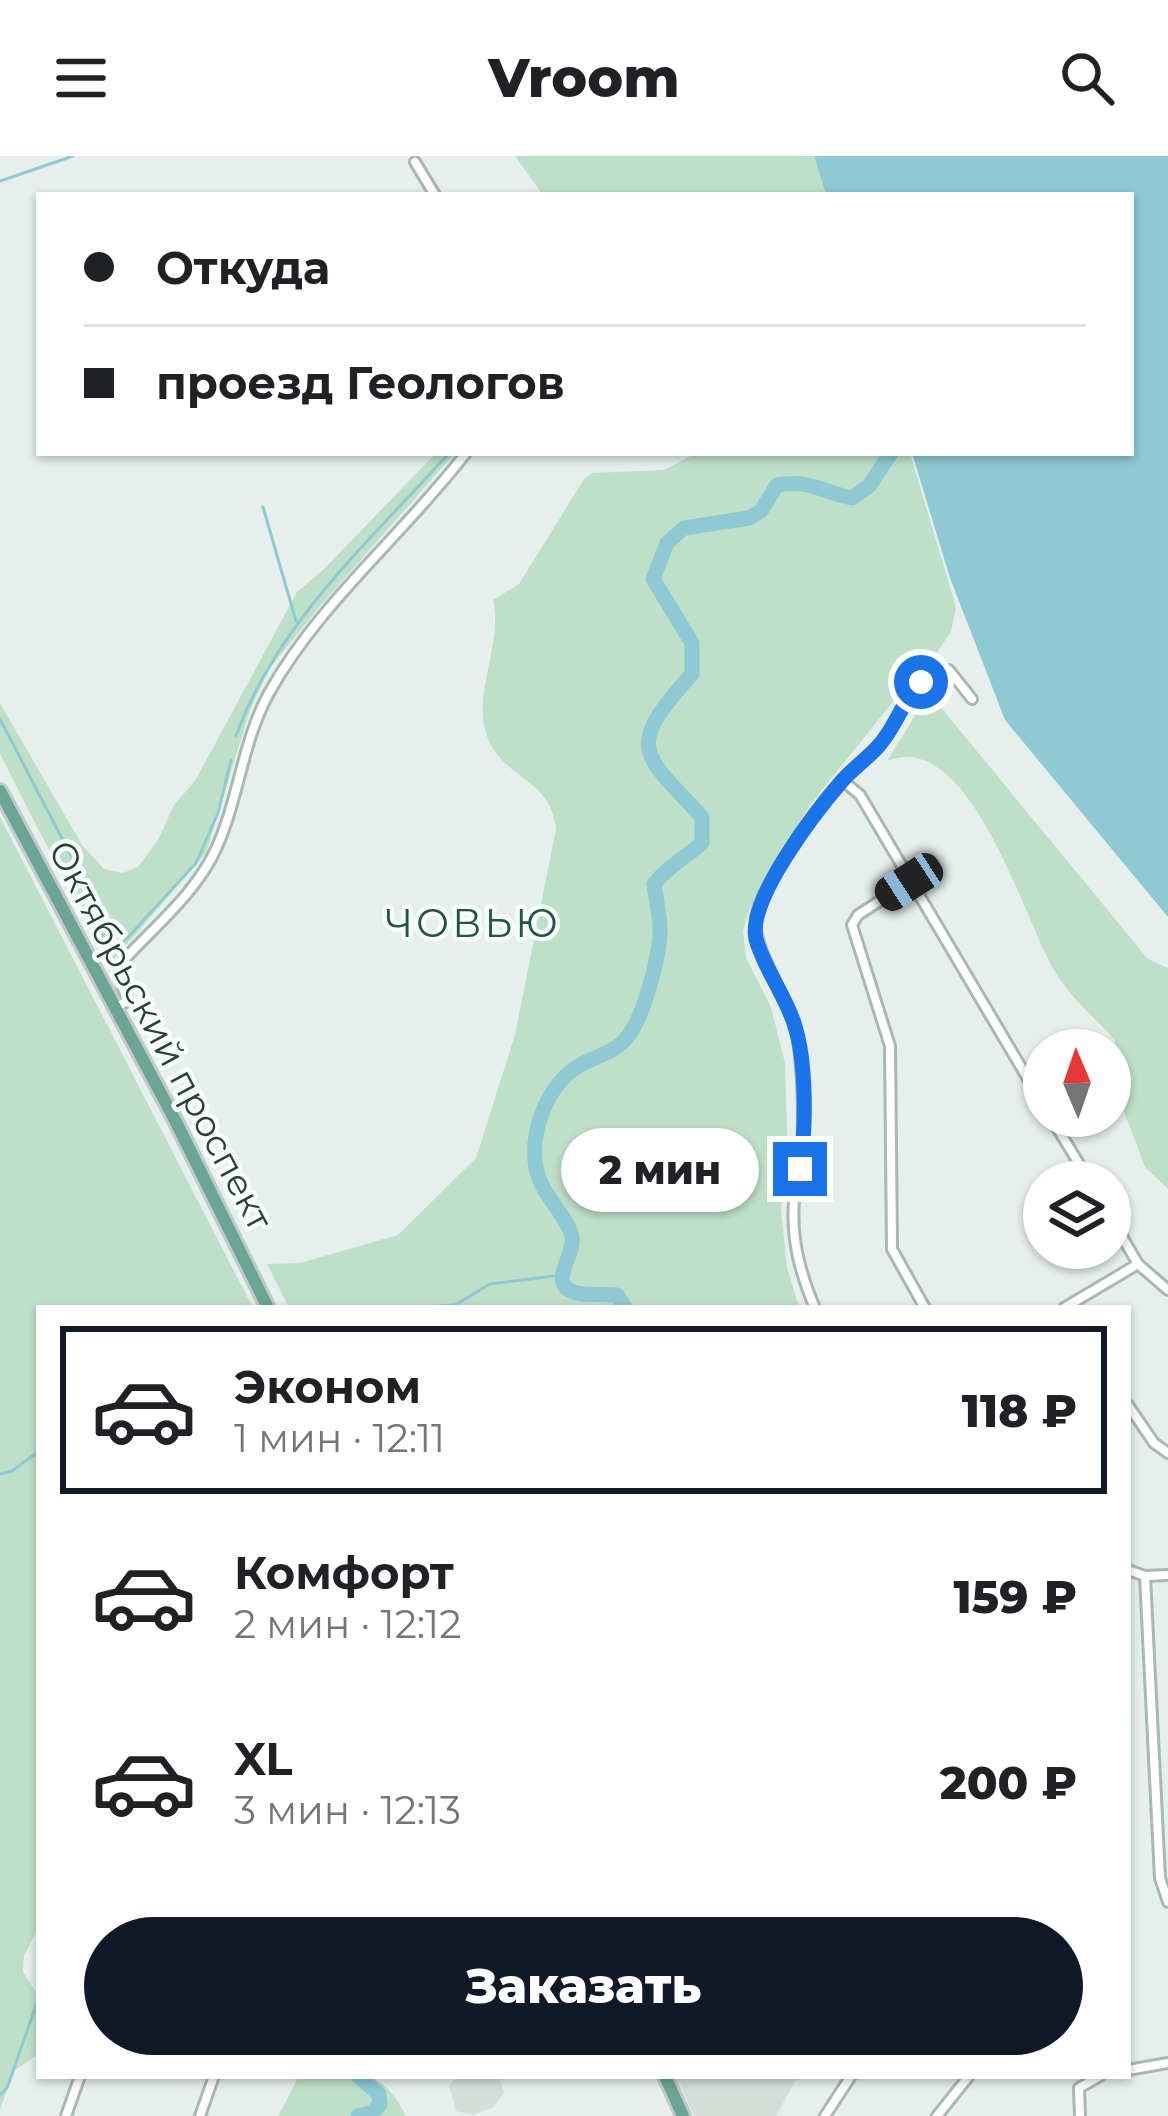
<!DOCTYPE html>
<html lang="ru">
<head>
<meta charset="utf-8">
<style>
  :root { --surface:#fff; --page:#f6f6f6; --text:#202124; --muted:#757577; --line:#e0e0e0; --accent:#111827 }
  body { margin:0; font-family:Montserrat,sans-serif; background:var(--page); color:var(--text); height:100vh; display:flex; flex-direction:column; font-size:45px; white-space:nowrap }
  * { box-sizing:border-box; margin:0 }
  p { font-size:39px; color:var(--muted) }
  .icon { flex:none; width:66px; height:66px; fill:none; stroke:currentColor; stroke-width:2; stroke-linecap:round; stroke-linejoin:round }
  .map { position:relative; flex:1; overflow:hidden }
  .panel { position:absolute; left:36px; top:1149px; width:1095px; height:774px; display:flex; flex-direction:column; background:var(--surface); border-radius:0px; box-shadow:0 3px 9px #0004 }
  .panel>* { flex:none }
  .top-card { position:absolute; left:36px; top:36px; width:1098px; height:264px; border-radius:0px; box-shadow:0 3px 9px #0004; display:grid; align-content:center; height:264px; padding:0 48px; background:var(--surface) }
  .needle { width:78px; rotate:358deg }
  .controls { position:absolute; left:1023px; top:873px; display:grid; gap:24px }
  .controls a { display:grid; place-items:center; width:108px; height:108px; border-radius:50%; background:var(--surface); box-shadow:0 3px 9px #0004; font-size:60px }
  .end { position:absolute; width:54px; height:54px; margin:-27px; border:15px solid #1a73e8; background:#fff; box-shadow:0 0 0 6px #fff }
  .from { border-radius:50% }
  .bubble { position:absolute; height:84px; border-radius:42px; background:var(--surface); box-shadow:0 3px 9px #0004; font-size:39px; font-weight:800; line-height:84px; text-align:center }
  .car { position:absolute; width:36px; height:72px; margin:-36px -18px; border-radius:15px; box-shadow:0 0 9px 3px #0007; background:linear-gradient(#222 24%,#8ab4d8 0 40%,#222 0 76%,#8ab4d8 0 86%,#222 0) }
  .top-card b { display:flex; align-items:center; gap:42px; height:114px; font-size:45px }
  .top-card b+b { border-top:3px solid var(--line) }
  .top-card i { width:30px; height:30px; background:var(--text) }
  ul { padding:21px 0 0; list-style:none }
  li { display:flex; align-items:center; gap:36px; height:168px; margin:0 24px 18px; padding:0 24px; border:6px solid transparent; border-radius:0px }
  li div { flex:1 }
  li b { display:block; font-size:45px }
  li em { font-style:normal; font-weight:800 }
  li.current { border-color:var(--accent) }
  li>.icon { width:108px; height:108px; stroke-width:1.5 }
  .cta { display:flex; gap:24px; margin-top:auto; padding:24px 48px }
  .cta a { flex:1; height:138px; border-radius:72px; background:var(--accent); color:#fff; font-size:48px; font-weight:800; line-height:138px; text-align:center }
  header { display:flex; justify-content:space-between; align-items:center; height:156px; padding:0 48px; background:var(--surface); font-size:54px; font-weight:800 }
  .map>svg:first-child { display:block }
  .built { fill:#d4dfda }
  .green { fill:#bfe0c8 }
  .water { fill:#8ec9d4 }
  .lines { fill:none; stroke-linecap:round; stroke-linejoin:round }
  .stream { stroke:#8ec9d4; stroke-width:3 }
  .river { stroke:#8ec9d4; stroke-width:15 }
  .street-casing { stroke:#a8b8b2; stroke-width:14 }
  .primary-casing { stroke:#c2cac8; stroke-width:18 }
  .street { stroke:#fff; stroke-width:8 }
  .primary { stroke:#6aa596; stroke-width:12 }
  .route { stroke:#1a73e8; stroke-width:15 }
  .labels { text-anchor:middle; stroke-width:9; stroke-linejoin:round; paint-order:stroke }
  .street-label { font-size:36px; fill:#24423a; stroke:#f7fbf9 }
  .neighbourhood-label { font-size:39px; letter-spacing:3px; fill:#1f5548; stroke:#f7fbf9 }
</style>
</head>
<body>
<header><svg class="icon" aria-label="menu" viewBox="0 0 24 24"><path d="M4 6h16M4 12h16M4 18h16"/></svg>Vroom<svg class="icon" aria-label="search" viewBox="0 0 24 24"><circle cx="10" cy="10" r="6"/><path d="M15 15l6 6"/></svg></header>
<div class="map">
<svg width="1168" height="1960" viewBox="0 0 1168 1960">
  <rect width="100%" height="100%" fill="#e6efeb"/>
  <g class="built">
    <polygon points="457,1920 498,1920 504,1937 494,1951 473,1959 456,1955 449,1930"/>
    <polygon points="676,1920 798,1920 776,1960 694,1960"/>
  </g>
  <g class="green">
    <polygon points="515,0 814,0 826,39 543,39"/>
    <polygon points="436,297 455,297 321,449 269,513 250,554 206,697 114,803 104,802 0,598 0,547 82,689 104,713 123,717 138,711 158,684 174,649 195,625 297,436 325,412"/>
    <path d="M696 297H910L956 451 951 476 935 499 904 532 810 649 749 754 743 775 746 802 771 851 785 907 788 1006 781 1053 787 1111 799 1152H289L267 1108 300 1107 398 1079 476 1002 515 879 556 673C551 623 507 624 489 585 469 542 504 489 493 444L519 428 584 323 592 317 664 314Z"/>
    <path d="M929 537 1148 803 1168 812V1033L1145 1011 1115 932V884C1094 861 1070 842 1054 814 1024 764 970 571 887 605Z"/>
    <polygon points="0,661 253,1152 39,1152 39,1770 24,1800 23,1816 39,1841 39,1898 15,1914 0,1953"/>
    <path d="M299 1920C353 1920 379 1905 406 1960H278Z"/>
  </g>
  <polygon class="water" points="814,0 1168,0 1168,761 1005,564 950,422 912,297 1131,297 1131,39 826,39"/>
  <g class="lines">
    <g class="stream">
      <polyline points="0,25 73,0"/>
      <polyline points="263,351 296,465"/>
      <polyline points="0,563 97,750 104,779 113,790 119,791 196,707 218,657 231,604"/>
      <path d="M236 580C276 468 371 384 449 297"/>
      <polyline points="415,1152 455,1149 490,1128 562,1119"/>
      <polyline points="0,1318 12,1315 39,1295"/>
      <polyline points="0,1939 7,1932 39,1841"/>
    </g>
    <g class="river">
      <path d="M625 1152 617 1139C604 1137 583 1141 571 1135 548 1124 579 1095 571 1077 562 1053 541 1038 536 1012 530 978 545 934 574 913 592 900 614 899 628 880 644 860 660 799 660 774 660 759 656 743 654 728 668 710 685 702 702 687V661C642 596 624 593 692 518V487L653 423 667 387 684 372 749 362 761 355 777 329C811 323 821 336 852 342L869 330 891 297"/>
      <polyline points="358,1920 379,1938 380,1948 373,1956 358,1960"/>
    </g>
    <g class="street-casing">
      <g id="street">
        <polyline points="415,6 435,39"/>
        <polyline points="842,624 860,639 1044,950"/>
        <polyline points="909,726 858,759 852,769 890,890 892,1093 925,1152"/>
        <path d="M114 852 128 845 118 820 123 805C155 770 196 737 216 693 239 643 242 586 269 537 319 447 403 379 466 297"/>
        <polyline points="1050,960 1090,1026"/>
        <polyline points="1110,1060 1138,1108 1168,1134"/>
        <path d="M815 1152C800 1117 791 1083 794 1045 796 1030 801 1015 802 1000 804 964 803 926 799 890 794 848 751 795 756 761 761 729 821 647 844 622 854 611 868 603 878 591 901 566 908 515 949 514L972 543"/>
        <polyline points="1064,1152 1138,1108"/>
        <polyline points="1128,1249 1154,1287 1168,1297"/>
        <polyline points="1128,1414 1145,1420 1168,1419"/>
        <polyline points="1145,1420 1160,1722 1168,1746"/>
        <polyline points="1128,1914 1168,1907"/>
        <polyline points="66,1960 80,1920"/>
        <polyline points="200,1960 214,1920"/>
        <polyline points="825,1960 851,1920"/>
        <polyline points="937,1960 969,1920"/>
        <polyline points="1080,1960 1079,1932 1100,1920"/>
      </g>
    </g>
    <g class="primary-casing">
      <g id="primary">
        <polyline points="0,635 176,966 268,1152"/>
        <polyline points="665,1920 683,1960"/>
      </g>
    </g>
    <use href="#street" class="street"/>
    <use href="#primary" class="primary"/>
  </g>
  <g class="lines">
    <path class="route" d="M800 1013C806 973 807 906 794 867 785 839 763 810 756 783 747 744 816 655 842 625 854 611 870 601 881 587 897 568 903 544 921 526"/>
  </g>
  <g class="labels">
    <g class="street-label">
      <text transform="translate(161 879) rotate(62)" y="13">Октябрьский проспект</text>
    </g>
    <g class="neighbourhood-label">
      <text x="473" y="781">ЧОВЬЮ</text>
    </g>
  </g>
</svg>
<div class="controls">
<a><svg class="needle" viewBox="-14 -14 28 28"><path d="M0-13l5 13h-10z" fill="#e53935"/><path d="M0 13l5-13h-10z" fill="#757577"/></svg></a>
<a><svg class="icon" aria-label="layers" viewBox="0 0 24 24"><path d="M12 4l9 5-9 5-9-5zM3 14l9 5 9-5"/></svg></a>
</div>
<i class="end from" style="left:921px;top:526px"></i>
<i class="end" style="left:800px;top:1013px"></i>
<div class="bubble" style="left:561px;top:972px;width:198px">2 мин</div>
<i class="car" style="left:909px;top:726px;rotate:237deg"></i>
<div class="top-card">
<b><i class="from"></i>Откуда</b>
<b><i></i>проезд Геологов</b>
</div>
<section class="panel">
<ul>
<li class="current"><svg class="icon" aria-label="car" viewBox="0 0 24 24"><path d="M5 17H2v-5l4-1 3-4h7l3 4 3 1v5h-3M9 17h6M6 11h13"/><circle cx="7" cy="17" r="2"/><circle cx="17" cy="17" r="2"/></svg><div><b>Эконом</b><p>1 мин · 12:11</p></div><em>118 ₽</em></li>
<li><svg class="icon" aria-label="car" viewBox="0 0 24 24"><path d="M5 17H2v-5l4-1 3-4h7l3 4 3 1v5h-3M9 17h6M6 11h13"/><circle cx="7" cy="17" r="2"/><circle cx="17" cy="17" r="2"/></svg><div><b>Комфорт</b><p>2 мин · 12:12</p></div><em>159 ₽</em></li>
<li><svg class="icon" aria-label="car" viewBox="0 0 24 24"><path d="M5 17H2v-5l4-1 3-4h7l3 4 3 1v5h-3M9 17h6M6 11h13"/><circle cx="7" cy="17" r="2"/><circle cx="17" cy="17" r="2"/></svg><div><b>XL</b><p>3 мин · 12:13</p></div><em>200 ₽</em></li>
</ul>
<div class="cta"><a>Заказать</a></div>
</section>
</div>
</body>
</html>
